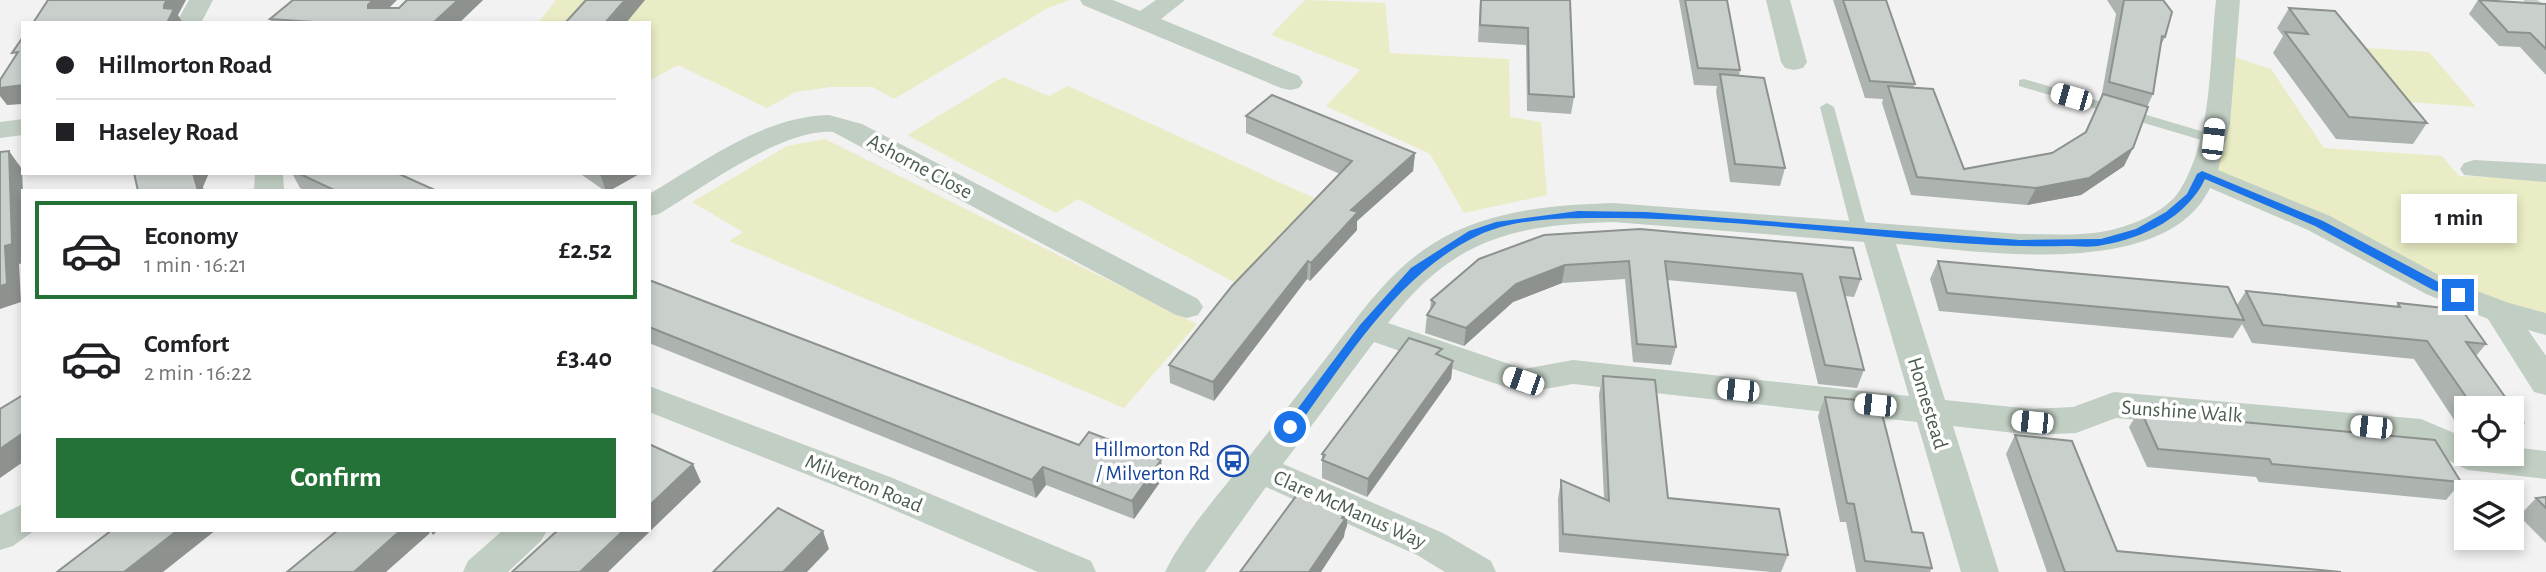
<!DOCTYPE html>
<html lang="en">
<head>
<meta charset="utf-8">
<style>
  :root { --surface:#fff; --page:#f2f2f2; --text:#202124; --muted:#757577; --line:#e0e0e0; --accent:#257239 }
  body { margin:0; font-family:"Alegreya Sans",sans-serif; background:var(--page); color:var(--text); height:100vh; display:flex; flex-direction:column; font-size:26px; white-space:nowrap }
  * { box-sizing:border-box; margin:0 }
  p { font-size:23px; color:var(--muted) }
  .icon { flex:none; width:38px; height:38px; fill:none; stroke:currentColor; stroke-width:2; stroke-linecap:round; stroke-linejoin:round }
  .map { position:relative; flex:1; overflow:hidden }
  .details { position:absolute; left:21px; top:189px; width:630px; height:343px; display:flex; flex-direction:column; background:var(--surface); border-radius:0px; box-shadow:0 4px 10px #0003 }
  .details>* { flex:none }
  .top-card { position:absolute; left:21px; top:21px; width:630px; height:154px; border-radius:0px; box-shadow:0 4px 10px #0003; display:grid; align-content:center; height:154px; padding:0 35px; background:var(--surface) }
  .buttons { position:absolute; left:2454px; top:396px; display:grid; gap:14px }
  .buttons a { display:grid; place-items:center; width:70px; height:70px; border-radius:0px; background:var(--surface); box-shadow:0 4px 10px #0003; font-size:35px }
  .end { position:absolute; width:32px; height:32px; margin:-16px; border:9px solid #1a73e8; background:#fff; box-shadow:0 0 0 4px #fff }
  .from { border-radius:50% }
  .bubble { position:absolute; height:49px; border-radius:0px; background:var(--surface); box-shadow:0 4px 10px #0003; font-size:23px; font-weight:700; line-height:49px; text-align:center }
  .car { position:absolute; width:21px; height:42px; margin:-21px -10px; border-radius:9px; box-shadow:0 0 5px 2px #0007; background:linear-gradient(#fff 24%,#345 0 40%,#fff 0 76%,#345 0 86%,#fff 0) }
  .top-card b { display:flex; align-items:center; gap:24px; height:66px; font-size:26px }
  .top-card b+b { border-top:2px solid var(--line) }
  .top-card i { width:18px; height:18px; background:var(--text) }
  ul { padding:12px 0 0; list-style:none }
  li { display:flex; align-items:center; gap:21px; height:98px; margin:0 14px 10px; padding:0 21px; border:4px solid transparent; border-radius:0px }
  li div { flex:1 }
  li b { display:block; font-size:26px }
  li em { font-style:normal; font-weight:700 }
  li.on { border-color:var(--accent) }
  li>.icon { width:63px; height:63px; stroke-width:1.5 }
  .cta { display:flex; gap:14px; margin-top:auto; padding:14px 35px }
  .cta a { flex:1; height:80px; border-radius:0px; background:var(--accent); color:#fff; font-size:28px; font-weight:700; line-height:80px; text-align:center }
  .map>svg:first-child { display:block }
  .green { fill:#eaecc5 }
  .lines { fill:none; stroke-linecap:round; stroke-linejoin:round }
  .lane { fill:#c1cec3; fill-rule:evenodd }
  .street { fill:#c1cec3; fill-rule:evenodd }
  .wall { fill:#adb3af }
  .shaded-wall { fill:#8d928e }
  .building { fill:#c9d0cb; stroke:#8d928e; stroke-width:2 }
  .route { fill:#1a73e8 }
  .labels { text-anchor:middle; stroke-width:7; stroke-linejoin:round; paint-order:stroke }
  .street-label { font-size:21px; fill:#4b5d4d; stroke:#fff }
  .transit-label { font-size:21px; fill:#164399; stroke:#fff; text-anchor:end }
</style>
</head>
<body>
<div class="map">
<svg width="2546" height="572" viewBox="0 0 2546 572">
  <rect width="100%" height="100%" fill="#f3f2f3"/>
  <g class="green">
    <polygon points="556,0 1070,0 1048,8 894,99 873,87 831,87 796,92 767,108 678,65 649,81 649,23 538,23"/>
    <polygon points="1305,0 1385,3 1390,53 1509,59 1510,117 1541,122 1547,195 1464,213 1430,154 1326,106 1360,70 1271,35"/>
    <polygon points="2353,47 2429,52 2476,107 2396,101"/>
    <polygon points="2228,55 2271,69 2324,148 2442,156 2459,176 2546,179 2546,317 2441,281 2211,171"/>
    <polygon points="1003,77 1049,96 1068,86 1323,202 1236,283 1078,199 1056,213 907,135"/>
    <polygon points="825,139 1197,324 1124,408 729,241 743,232 692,202 787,146"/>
  </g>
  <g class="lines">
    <g class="lane">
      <polygon points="2523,0 2537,0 2546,6 2546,16"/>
      <polygon points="2024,79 2218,136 2220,139 2218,142 2208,142 2019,86 2019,80"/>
      <polygon points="1827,103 1834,107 1868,232 1865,235 1860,237 1852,232 1820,107"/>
    </g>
    <g class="street">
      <polygon points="189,0 213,0 201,23 176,23"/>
      <polygon points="1080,0 1113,0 1140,11 1156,0 1185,0 1161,19 1299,76 1303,82 1299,88 1290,90 1281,88 1083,5"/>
      <polygon points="1766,0 1790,0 1807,62 1803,68 1794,70 1785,68 1781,62"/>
      <path d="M2216 0H2240L2230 124 2218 170 2330 216 2448 280 2509 303 2546 313V335L2528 330 2546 356V395L2534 392 2488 319 2426 294 2308 230 2210 188C2165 282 1979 251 1896 244L1945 400 2032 409 2073 407 2114 392 2421 419 2466 438V453H2511V447L2546 451V479L2468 470 2417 445 2116 418 2076 433 2032 435 1953 426 1999 572H1961L1917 422 1573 384 1523 393 1374 342 1283 464 1443 533 1491 561 1496 572H1445L1417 555 1266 487 1205 572H1165C1186 529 1226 486 1255 449 1280 417 1305 385 1330 353 1360 314 1390 270 1434 243 1488 210 1552 205 1613 203L2020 234C2047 234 2074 236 2101 232 2127 228 2166 213 2180 190 2213 136 2209 61 2216 0ZM1613 222 1864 242 1909 396 1573 360 1524 369 1388 323C1453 239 1511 225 1613 222Z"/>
      <path d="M829 115 862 124 1198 299 1203 307 1198 315 1187 318 1176 315 833 132C783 128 702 188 659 214L649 216V194C704 162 764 116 829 115Z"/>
      <polygon points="23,119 23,135 0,138 0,122"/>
      <polygon points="2474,160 2546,164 2546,182 2464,175 2460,169 2464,163"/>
      <polygon points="255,173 283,173 284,191 254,191"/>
      <polygon points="649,386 890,477 1091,561 1096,572 1038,572 864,497 649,412"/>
      <polygon points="23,504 23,530 35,530 13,546 0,550 0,515"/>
      <polygon points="503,530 547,530 541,541 508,572 463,572 468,561"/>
    </g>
  </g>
  <g class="wall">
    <polygon points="483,0 459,23 272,23 270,19"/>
    <polygon points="1480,0 1570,0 1574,97 1571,114 1527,111 1526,45 1478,42"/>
    <polygon points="1679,0 1727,0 1740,70 1739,76 1785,168 1780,186 1730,182 1716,91 1717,86 1694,85"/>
    <polygon points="1833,0 1886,0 1915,84 1913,88 1964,169 2052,153 2085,132 2101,99 2116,14 2107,0 2163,0 2165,37 2161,45 2153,94 2147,107 2124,166 2081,195 2027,205 1911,195 1882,103 1883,99 1865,98"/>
    <polygon points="2478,0 2546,4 2546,75 2520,47 2499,46 2469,14"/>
    <polygon points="2289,8 2427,123 2413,144 2336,139 2273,53 2283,36 2277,28"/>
    <polygon points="1246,116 1415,153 1413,171 1357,221 1357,230 1310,281 1307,279 1214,401 1170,383 1169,365 1340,174 1246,133"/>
    <polygon points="292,173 397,173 437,191 307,191 300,188"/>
    <polygon points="579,173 641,173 609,191 605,191"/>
    <polygon points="1544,235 1861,279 1854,297 1845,296 1864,370 1857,388 1818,384 1796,292 1667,280 1676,347 1671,365 1633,362 1625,279 1562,283 1513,302 1464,346 1425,333 1427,315 1430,310 1431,300"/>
    <polygon points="1938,261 2237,305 2246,291 2396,306 2398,303 2486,344 2476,356 2523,422 2511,435 2511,408 2466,408 2466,435 2464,435 2414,359 2252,343 2242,324 2233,338 1939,311 1930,279"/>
    <polygon points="649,280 1079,445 1161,460 1163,478 1134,519 1046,485 1036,498 649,343"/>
    <polygon points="1441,356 1453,361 1451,379 1367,497 1322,478 1322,454"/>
    <polygon points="1603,376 1668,498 1788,555 1781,572 1771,572 1559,552 1558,499 1561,480 1604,498 1599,394"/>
    <polygon points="1825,397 1912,532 1932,568 1930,572 1856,572 1846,522 1840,522 1818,416"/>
    <polygon points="2140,409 2210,419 2461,482 2446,500 2259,482 2256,477 2147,467 2129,427"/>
    <polygon points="2015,435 2117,551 2341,572 2047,572 2006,454"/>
    <polygon points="2546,497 2546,543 2519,516 2536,498"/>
  </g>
  <g class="shaded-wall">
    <polygon points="167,0 186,0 178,15 183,23 167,23 164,5"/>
    <polygon points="373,0 397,0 376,21 368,8 368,5"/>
    <polygon points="458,0 483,0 459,23 433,23"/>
    <polygon points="625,0 645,0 626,23 605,23"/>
    <polygon points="23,85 23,104 7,105 0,96 0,88"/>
    <polygon points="2133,148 2124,166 2081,195 2027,205 2036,188"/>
    <polygon points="9,151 22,169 23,193 23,263 19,264 21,302 0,309 0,286"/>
    <polygon points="1415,153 1413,171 1357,221 1357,230 1310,281 1311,263 1351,210"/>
    <polygon points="193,173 209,173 203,187 204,191 198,191"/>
    <polygon points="602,173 641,173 609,191 606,191 600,174"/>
    <polygon points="1308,261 1307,279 1214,401 1213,382"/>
    <polygon points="1565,265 1562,283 1513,302 1464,346 1466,328 1516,284"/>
    <polygon points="1453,361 1451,379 1367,497 1368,479"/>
    <polygon points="23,433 23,462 0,478 0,449"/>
    <polygon points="1161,460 1163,478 1134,519 1132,501"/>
    <polygon points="693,464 701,482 608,572 580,572 624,530 649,530 649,506"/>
    <polygon points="1043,467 1046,485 1036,498 1032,480"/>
    <polygon points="1348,508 1347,526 1345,531 1344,537 1321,572 1309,572"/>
    <polygon points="178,530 216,530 163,572 124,572"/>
    <polygon points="401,530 428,530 430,533 386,572 354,572"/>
    <polygon points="430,530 438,530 433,535"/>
    <polygon points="823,531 829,549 807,572 783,572"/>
  </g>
  <g class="building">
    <polygon points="48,0 167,0 164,5 164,8 174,9 167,23 33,23"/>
    <polygon points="293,0 373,0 368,5 368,8 399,8 407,0 458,0 433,23 329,23 270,19"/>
    <polygon points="586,0 625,0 605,23 565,23"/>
    <polygon points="1481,0 1570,0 1574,97 1529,94 1528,28 1480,25"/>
    <polygon points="1685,0 1727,0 1740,70 1698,68"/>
    <polygon points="1843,0 1886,0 1915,84 1870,81"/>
    <polygon points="2124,0 2163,0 2172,12 2165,37 2162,36 2153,94 2109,82"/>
    <polygon points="2479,0 2546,4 2546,49 2530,33 2508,32"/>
    <polygon points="2289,8 2335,11 2427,123 2349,117 2285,32 2308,34"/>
    <polygon points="23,37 23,85 0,88 0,80 18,52 12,53"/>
    <polygon points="1720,74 1764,78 1785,168 1735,164"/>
    <polygon points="1888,86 1933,89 1964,169 2052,153 2086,132 2103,94 2148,107 2133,148 2089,178 2036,188 1917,177"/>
    <polygon points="1272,95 1415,153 1351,210 1358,212 1311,263 1308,261 1213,382 1169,365 1232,286 1352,161 1246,116"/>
    <polygon points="9,151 12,244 5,246 7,284 0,286 0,152"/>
    <polygon points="134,173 193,173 198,191 138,191"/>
    <polygon points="298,173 397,173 437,191 336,191"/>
    <polygon points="1640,229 1853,248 1861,279 1840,277 1864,370 1825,365 1802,274 1665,261 1676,347 1637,344 1629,261 1565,265 1516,284 1466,328 1427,315 1435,303 1431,300 1479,259 1544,235"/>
    <polygon points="1938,261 2228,287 2244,320 1947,293"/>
    <polygon points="649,280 1079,445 1089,432 1161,460 1132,501 1043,467 1032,480 649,327"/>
    <polygon points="2246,291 2400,307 2398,303 2462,310 2486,344 2466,342 2523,422 2511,420 2511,408 2474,408 2427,341 2263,325"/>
    <polygon points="1409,338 1442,349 1436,354 1453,361 1368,479 1322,460 1325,455 1322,454"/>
    <polygon points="1603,376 1655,380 1668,498 1779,509 1788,555 1563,534 1561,480 1609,501"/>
    <polygon points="23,395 23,433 0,449 0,409"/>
    <polygon points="1825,397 1879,402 1912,532 1923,533 1932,568 1865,561 1854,504 1847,503"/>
    <polygon points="2140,409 2207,414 2210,419 2435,440 2461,482 2272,464 2269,459 2158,449"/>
    <polygon points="2015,435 2072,441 2117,551 2341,572 2065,572"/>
    <polygon points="651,445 693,464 649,506 649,446"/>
    <polygon points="1302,488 1348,508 1342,518 1345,519 1309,572 1240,572"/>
    <polygon points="2546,497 2546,508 2536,498"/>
    <polygon points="778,508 823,531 783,572 713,572"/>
    <polygon points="112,530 178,530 124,572 57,572"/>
    <polygon points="338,530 401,530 354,572 287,572"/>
    <polygon points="558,530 624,530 580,572 512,572"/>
  </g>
  <path class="route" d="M2202 171 2323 221 2463 295 2458 299 2433 290 2315 226 2205 179C2187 217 2144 238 2103 245 2091 248 2078 246 2066 246 2025 247 1985 245 1945 242 1836 233 1727 219 1618 218 1573 218 1519 216 1477 236 1397 274 1346 361 1295 430H1286L1284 427 1360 325 1411 268 1469 231 1496 222 1578 211 1646 212 2020 240 2101 239 2136 229 2166 212 2187 194 2197 174Z"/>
  <defs>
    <g id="bus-ring" transform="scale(1.575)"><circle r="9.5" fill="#fff" stroke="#1a4fb4" stroke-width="1.5"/><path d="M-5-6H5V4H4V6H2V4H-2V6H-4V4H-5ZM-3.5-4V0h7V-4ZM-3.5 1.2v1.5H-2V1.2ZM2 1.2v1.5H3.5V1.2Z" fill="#1a4fb4"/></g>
  </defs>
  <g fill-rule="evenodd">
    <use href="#bus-ring" x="1233" y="461"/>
  </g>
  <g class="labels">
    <g class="street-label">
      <text transform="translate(920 166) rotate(28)" y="7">Ashorne Close</text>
      <text transform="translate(1928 403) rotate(73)" y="7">Homestead</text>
      <text transform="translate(2182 411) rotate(4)" y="7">Sunshine Walk</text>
      <text transform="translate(864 483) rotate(22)" y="7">Milverton Road</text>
      <text transform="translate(1350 509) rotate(24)" y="7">Clare McManus Way</text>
    </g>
    <g class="transit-label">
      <text x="1210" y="456">Hillmorton Rd<tspan x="1210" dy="24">/ Milverton Rd</tspan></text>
    </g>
  </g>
</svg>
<div class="buttons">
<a><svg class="icon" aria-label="locate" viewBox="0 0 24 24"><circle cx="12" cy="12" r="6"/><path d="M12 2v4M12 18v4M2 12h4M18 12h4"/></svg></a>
<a><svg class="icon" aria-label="layers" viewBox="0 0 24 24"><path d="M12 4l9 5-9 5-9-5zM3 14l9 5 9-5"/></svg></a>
</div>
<i class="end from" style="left:1290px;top:427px"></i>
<i class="end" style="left:2458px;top:295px"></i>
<div class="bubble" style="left:2401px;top:194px;width:116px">1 min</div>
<i class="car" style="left:2071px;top:97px;rotate:286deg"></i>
<i class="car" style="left:2213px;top:139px;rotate:6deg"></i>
<i class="car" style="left:1523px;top:381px;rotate:289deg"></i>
<i class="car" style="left:1738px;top:390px;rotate:276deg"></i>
<i class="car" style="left:1875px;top:405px;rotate:276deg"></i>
<i class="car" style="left:2032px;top:422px;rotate:276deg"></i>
<i class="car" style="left:2371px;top:427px;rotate:276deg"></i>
<div class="top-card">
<b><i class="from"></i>Hillmorton Road</b>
<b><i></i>Haseley Road</b>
</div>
<section class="details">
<ul>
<li class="on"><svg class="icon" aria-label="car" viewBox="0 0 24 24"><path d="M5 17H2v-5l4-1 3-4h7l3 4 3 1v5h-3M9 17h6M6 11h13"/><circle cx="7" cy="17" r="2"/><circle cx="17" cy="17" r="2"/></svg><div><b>Economy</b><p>1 min · 16:21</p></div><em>£2.52</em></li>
<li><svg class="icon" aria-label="car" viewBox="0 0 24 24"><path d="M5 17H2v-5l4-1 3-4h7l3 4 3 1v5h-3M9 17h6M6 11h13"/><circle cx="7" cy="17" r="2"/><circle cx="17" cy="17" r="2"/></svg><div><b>Comfort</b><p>2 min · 16:22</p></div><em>£3.40</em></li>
</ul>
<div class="cta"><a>Confirm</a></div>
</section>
</div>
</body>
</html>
